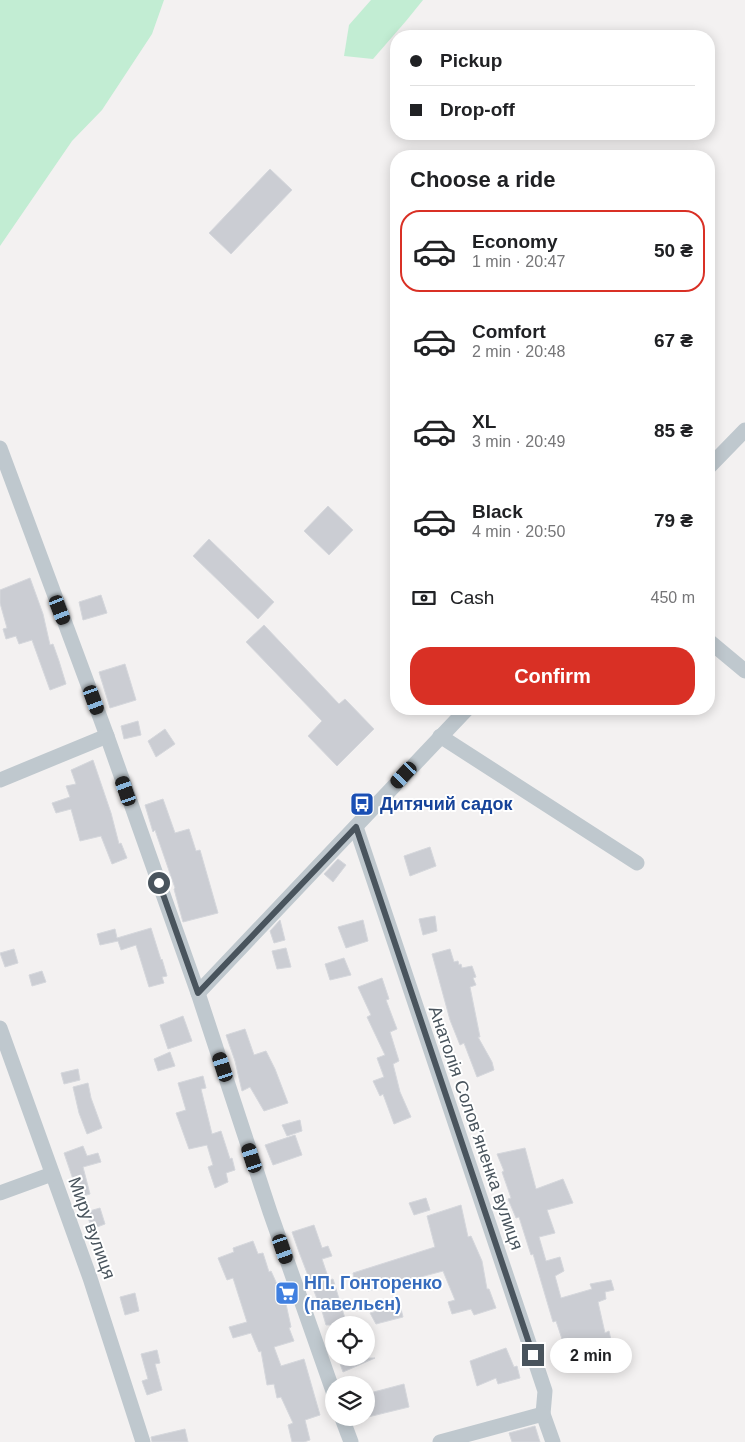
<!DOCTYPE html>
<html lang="en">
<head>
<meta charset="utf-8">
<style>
  :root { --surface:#fff; --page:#f6f6f6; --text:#202124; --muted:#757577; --line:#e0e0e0; --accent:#d93025 }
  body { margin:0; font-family:Arial,sans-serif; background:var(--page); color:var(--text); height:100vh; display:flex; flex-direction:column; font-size:19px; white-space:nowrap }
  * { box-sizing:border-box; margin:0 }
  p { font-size:16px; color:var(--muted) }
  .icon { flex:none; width:28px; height:28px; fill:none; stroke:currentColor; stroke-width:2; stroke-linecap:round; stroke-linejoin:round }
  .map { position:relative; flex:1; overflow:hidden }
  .side { position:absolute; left:390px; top:150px; width:325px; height:565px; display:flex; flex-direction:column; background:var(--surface); border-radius:20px; box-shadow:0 2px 12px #0003 }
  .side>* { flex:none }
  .guide { position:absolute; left:390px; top:30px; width:325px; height:110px; border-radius:20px; box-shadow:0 2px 12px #0003; display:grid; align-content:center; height:110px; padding:0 20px; background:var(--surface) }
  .tools { position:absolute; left:325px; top:1316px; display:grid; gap:10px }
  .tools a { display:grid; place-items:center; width:50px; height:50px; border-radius:50%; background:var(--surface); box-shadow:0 2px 12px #0003; font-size:25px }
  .end { position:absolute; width:22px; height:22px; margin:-11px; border:6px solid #49545d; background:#fff; box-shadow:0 0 0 2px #fff }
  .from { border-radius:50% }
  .bubble { position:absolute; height:35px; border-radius:18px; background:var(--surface); box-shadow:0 2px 12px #0003; font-size:16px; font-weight:700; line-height:35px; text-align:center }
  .car { position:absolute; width:15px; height:30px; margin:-15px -8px; border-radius:6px; box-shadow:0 0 4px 1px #0007; background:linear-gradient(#222 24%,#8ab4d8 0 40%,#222 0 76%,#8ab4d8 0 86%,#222 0) }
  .guide b { display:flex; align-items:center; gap:18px; height:48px; font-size:19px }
  .guide b+b { border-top:1px solid var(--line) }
  .guide i { width:12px; height:12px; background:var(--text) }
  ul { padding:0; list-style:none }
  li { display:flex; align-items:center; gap:15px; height:82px; margin:0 10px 8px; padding:0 10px; border:2px solid transparent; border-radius:20px }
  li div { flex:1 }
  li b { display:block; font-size:19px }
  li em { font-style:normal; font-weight:700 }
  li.on { border-color:var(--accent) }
  li>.icon { width:45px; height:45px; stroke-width:1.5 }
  h2 { padding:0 20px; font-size:22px; line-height:60px }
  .pay { display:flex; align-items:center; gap:12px; height:55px; padding:0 20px; font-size:19px }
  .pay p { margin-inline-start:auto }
  .cta { display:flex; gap:10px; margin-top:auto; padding:10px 20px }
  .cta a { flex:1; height:58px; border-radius:20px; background:var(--accent); color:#fff; font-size:20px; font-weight:700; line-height:58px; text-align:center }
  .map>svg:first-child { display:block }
  .green { fill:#c2edd3 }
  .building { fill:#cbcdd3; stroke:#d5d7dc }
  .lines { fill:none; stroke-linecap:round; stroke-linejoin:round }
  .minor { stroke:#bfc8ce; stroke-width:15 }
  .route { stroke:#49545d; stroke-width:6 }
  .labels { text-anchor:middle; stroke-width:4; stroke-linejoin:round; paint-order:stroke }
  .transit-label { font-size:18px; font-weight:bold; fill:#164399; stroke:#fff; text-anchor:start }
  .street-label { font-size:18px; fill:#49545d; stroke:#fff }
  .shop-label { font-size:18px; font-weight:bold; fill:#366cbe; stroke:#fff; text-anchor:start }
</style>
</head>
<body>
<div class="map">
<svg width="745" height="1442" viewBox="0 0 745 1442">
  <rect width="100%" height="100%" fill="#f3f1f1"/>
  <g class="green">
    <polygon points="0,0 164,0 152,34 102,110 72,141 0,246"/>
    <polygon points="371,0 423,0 406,21 373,59 344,56 349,25"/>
  </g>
  <g class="building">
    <polygon points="270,169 292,190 231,254 209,233"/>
    <polygon points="328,506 353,530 329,555 304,531"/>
    <polygon points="209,539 274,602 258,619 193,556"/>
    <polygon points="30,578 43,614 50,645 53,644 59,661 66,684 50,690 32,640 19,644 16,636 6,639 3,629 7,628 0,603 0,590"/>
    <polygon points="101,595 107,613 83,620 79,602"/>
    <polygon points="264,625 339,704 345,699 374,729 337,766 308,736 322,721 246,642"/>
    <polygon points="125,664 136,700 110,708 99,672"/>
    <polygon points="138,721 141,735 124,739 121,726"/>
    <polygon points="165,729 175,744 156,757 148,741"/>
    <polygon points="93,760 111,813 119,844 121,843 127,858 112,864 101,836 80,841 71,809 56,813 52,803 70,797 66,786 76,784 71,770"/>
    <polygon points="163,799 175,833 189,829 196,851 200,850 218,913 183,922 174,889 175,888 155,830 153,832 145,805"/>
    <polygon points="430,847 436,866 410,876 404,856"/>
    <polygon points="338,859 346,865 333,882 324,874"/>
    <polygon points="435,916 437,931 423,935 419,919"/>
    <polygon points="280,920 285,940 274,943 270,931"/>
    <polygon points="363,920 368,941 346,948 338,927"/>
    <polygon points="151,928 161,960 162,959 167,976 162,977 164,983 149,987 136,945 121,950 118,941 100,945 97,934 115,929 117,938"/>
    <polygon points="286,948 291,967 277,969 272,951"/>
    <polygon points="14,949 18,963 5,967 0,953"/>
    <polygon points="450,949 454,962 458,961 459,965 461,964 462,968 472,966 476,977 473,978 476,985 470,987 480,1037 478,1037 492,1062 494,1070 477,1077 464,1043 460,1045 450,1020 432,954"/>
    <polygon points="344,958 351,975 330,980 325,964"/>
    <polygon points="42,971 46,982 32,986 29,975"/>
    <polygon points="382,978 389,999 386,1000 397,1029 390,1032 399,1061 393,1064 400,1092 411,1117 394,1124 383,1094 380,1096 373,1081 384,1077 377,1058 385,1055 367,1017 371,1015 358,987"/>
    <polygon points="183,1016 192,1041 168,1049 160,1025"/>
    <polygon points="245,1029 254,1055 266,1051 275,1069 288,1103 264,1111 250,1087 242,1091 235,1061 226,1035"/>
    <polygon points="170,1052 175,1066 158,1071 154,1059"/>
    <polygon points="78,1069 80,1080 64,1084 61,1073"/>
    <polygon points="203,1076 206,1088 201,1089 212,1134 221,1131 230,1159 232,1158 235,1170 226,1173 228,1182 215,1188 208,1167 213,1165 207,1145 189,1149 176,1113 186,1110 178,1083"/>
    <polygon points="88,1083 91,1098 102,1128 87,1134 79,1113 73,1087"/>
    <polygon points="300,1120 302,1131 287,1136 282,1125"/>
    <polygon points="295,1135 302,1155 273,1165 265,1145"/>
    <polygon points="83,1146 87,1156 98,1153 101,1162 83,1167 90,1194 79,1197 64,1153"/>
    <polygon points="525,1148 536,1189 563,1179 573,1203 547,1210 555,1233 539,1237 546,1261 560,1257 564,1271 555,1276 561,1298 592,1289 590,1284 611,1280 614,1290 605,1292 606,1299 598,1302 605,1333 609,1331 613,1349 600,1353 600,1351 569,1360 556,1321 553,1322 533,1254 531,1255 519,1217 516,1218 508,1199 511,1198 502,1172 504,1171 497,1154"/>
    <polygon points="426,1198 430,1210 414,1215 409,1203"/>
    <polygon points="461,1205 468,1237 471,1236 482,1261 487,1289 489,1289 496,1308 474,1315 471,1309 452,1314 448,1302 455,1300 443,1271 368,1291 367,1279 355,1283 353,1273 435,1247 427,1216"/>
    <polygon points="100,1208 105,1224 92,1229 86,1212"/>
    <polygon points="314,1225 322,1248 328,1246 332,1256 322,1259 329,1280 333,1279 347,1325 326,1325 320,1304 319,1304 299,1252 292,1232"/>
    <polygon points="253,1241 258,1254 263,1253 269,1272 271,1271 286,1304 291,1327 289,1328 294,1341 274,1347 281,1366 304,1359 320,1415 305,1420 310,1440 304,1442 292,1442 288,1425 293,1423 281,1397 277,1398 274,1384 267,1385 261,1351 259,1352 251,1333 233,1338 229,1327 247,1322 233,1278 227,1280 218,1258 234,1252 233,1248"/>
    <polygon points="135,1293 139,1311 125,1315 120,1297"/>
    <polygon points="400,1305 403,1317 376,1324 370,1313"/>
    <polygon points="506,1348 514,1367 517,1366 520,1378 498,1384 496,1378 477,1386 470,1361"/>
    <polygon points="157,1350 160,1363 155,1364 162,1390 147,1395 142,1381 148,1379 141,1354"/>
    <polygon points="338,1358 375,1358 343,1372"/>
    <polygon points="404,1384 409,1407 368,1417 366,1409 366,1394"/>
    <polygon points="535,1426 540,1442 512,1442 509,1433"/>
    <polygon points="185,1429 188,1442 152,1442 151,1437"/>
  </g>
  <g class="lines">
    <g class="minor">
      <polyline points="0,448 107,736 198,993 270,1212 334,1394"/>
      <polyline points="709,467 745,430"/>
      <polyline points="709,641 745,671"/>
      <polyline points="440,736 637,863"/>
      <polyline points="0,780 107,736"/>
      <polyline points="356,827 545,1391 543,1414 553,1442"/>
      <polyline points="198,993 467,709"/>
      <polyline points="0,1028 90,1278 143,1442"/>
      <polyline points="0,1193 52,1174"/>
      <polyline points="342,1418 351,1442"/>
      <polyline points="440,1442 543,1414"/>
    </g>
  </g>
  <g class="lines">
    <polyline class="route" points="159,883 198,993 356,827 533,1355"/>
  </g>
  <defs>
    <g id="bus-square" transform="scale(1.25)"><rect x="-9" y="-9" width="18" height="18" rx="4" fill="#1a4fb4" stroke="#fff"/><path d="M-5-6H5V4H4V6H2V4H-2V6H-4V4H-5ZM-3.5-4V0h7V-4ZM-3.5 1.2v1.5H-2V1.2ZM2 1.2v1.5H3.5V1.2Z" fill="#fff"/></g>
    <g id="supermarket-square" transform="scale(1.25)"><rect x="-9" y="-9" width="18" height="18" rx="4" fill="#3f7fe0" stroke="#fff"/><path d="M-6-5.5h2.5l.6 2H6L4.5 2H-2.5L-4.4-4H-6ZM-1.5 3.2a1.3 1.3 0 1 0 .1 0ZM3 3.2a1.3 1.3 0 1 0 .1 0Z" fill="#fff"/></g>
  </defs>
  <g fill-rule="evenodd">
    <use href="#bus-square" x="362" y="804"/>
    <use href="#supermarket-square" x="287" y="1293"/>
  </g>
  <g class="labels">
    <g class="transit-label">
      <text x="380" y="810">Дитячий садок</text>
    </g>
    <g class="street-label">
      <text transform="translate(476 1128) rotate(71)" y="6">Анатолія Солов’яненка вулиця</text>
      <text transform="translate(92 1228) rotate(70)" y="6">Миру вулиця</text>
    </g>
    <g class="shop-label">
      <text x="304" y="1289">НП. Гонторенко<tspan x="304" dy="21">(павельєн)</tspan></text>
    </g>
  </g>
</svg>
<div class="tools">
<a><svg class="icon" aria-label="locate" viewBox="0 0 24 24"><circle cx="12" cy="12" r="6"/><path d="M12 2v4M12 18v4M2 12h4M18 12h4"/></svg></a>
<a><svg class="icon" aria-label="layers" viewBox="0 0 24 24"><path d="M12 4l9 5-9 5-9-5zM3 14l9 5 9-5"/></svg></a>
</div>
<i class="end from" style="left:159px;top:883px"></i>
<i class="end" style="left:533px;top:1355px"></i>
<div class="bubble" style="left:550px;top:1338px;width:82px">2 min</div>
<i class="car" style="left:60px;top:610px;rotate:159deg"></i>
<i class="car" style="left:94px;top:700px;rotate:160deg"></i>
<i class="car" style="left:404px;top:775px;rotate:223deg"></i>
<i class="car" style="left:126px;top:791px;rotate:341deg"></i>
<i class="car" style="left:223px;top:1067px;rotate:342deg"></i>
<i class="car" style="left:252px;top:1158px;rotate:342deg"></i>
<i class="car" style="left:283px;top:1249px;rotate:161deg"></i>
<div class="guide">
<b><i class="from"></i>Pickup</b>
<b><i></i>Drop-off</b>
</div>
<section class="side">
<h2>Choose a ride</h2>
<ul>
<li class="on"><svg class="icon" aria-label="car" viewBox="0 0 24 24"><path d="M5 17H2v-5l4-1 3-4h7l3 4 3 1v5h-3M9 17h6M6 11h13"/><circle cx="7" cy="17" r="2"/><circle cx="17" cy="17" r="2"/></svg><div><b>Economy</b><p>1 min · 20:47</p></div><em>50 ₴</em></li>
<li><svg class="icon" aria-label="car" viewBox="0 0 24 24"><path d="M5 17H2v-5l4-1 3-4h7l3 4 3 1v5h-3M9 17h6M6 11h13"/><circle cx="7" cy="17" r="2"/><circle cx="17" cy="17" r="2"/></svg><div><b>Comfort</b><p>2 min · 20:48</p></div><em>67 ₴</em></li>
<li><svg class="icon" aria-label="car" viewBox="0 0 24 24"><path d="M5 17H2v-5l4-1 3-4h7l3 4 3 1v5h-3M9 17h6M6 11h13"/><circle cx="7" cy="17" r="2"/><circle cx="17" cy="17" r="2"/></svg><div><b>XL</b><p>3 min · 20:49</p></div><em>85 ₴</em></li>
<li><svg class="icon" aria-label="car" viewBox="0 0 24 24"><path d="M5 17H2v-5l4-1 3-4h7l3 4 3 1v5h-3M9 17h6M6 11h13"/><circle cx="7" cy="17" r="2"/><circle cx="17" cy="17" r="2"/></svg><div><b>Black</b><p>4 min · 20:50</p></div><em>79 ₴</em></li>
</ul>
<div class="pay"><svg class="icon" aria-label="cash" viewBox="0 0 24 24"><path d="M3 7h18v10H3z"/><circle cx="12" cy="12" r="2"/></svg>Cash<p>450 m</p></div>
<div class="cta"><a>Confirm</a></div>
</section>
</div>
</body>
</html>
